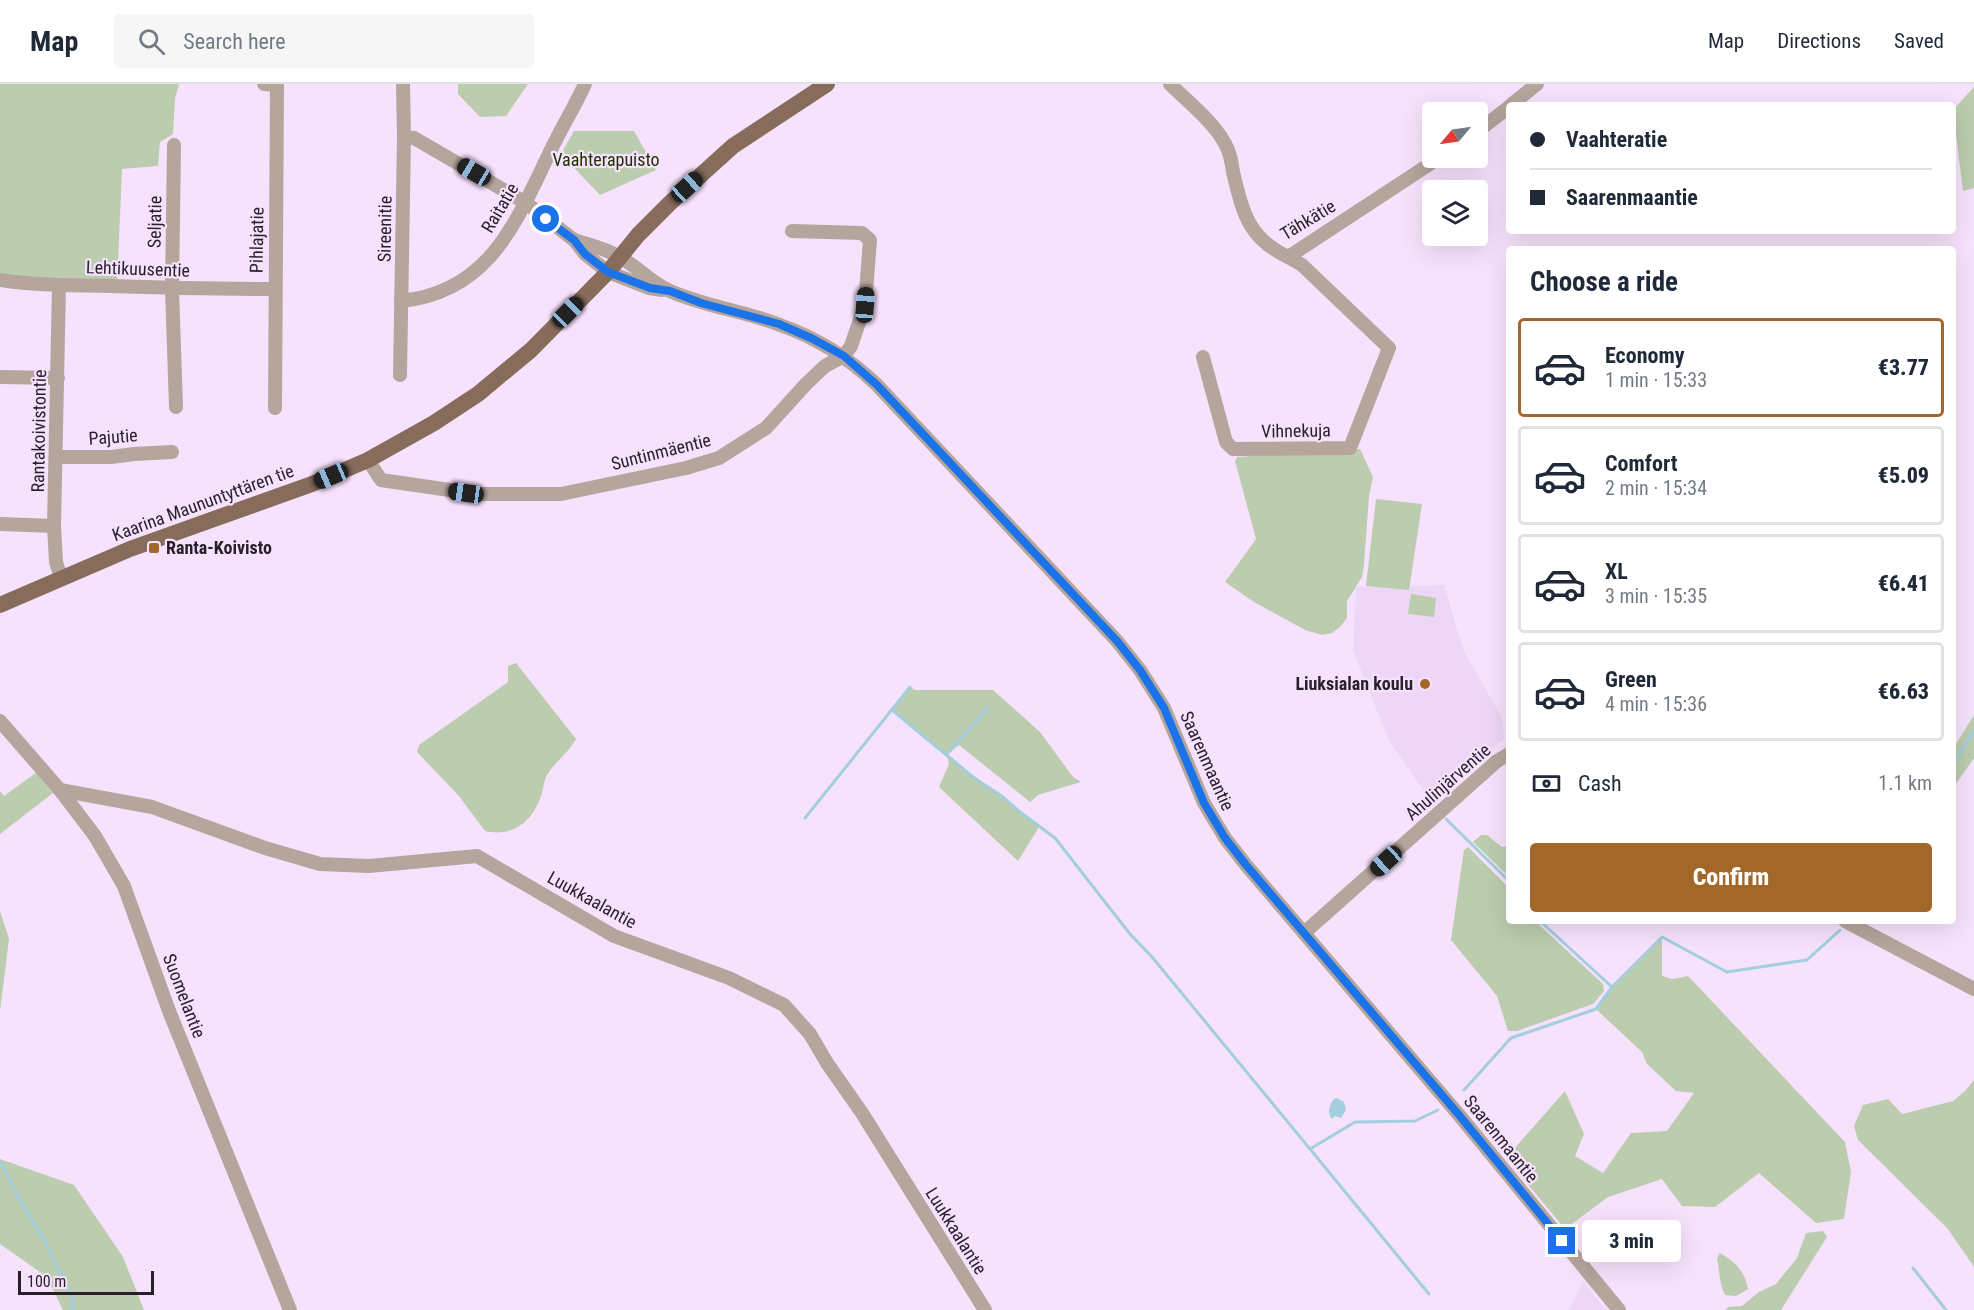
<!DOCTYPE html>
<html lang="en">
<head>
<meta charset="utf-8">
<style>
  :root { --surface:#fff; --page:#f6f6f7; --text:#1f2937; --muted:#747a83; --line:#e0e1e3; --accent:#a36829 }
  body { margin:0; font-family:"Roboto Condensed",sans-serif; background:var(--page); color:var(--text); height:100vh; display:flex; flex-direction:column; font-size:22px; white-space:nowrap }
  * { box-sizing:border-box; margin:0 }
  p { font-size:20px; color:var(--muted) }
  .icon { flex:none; width:33px; height:33px; fill:none; stroke:currentColor; stroke-width:2; stroke-linecap:round; stroke-linejoin:round }
  .map { position:relative; flex:1; overflow:hidden }
  .panel { position:absolute; left:1506px; top:162px; width:450px; height:678px; display:flex; flex-direction:column; background:var(--surface); border-radius:6px; box-shadow:0 6px 24px #0002 }
  .panel>* { flex:none }
  .banner { position:absolute; left:1506px; top:18px; width:450px; height:132px; border-radius:6px; box-shadow:0 6px 24px #0002; display:grid; align-content:center; height:132px; padding:0 24px; background:var(--surface) }
  .needle { width:39px; rotate:241deg }
  .buttons { position:absolute; left:1422px; top:18px; display:grid; gap:12px }
  .buttons a { display:grid; place-items:center; width:66px; height:66px; border-radius:6px; background:var(--surface); box-shadow:0 6px 24px #0002; font-size:30px }
  .scale { position:absolute; left:18px; bottom:15px; width:136px; box-sizing:border-box; padding-left:6px; border:3px solid #271f29; border-top:0; font-size:16px; line-height:21px; white-space:nowrap; color:#271f29; -webkit-text-stroke:4px #f6e2fc; paint-order:stroke }
  .end { position:absolute; width:27px; height:27px; margin:-14px; border:8px solid #1a73e8; background:#fff; box-shadow:0 0 0 3px #fff }
  .from { border-radius:50% }
  .bubble { position:absolute; height:42px; border-radius:6px; background:var(--surface); box-shadow:0 6px 24px #0002; font-size:20px; font-weight:800; line-height:42px; text-align:center }
  .car { position:absolute; width:18px; height:36px; margin:-18px -9px; border-radius:8px; box-shadow:0 0 4px 2px #0007; background:linear-gradient(#222 24%,#8ab4d8 0 40%,#222 0 76%,#8ab4d8 0 86%,#222 0) }
  .banner b { display:flex; align-items:center; gap:21px; height:57px; font-size:22px }
  .banner b+b { border-top:2px solid var(--line) }
  .banner i { width:15px; height:15px; background:var(--text) }
  ul { padding:0; list-style:none }
  li { display:flex; align-items:center; gap:18px; height:99px; margin:0 12px 9px; padding:0 12px; border:3px solid var(--line); border-radius:6px }
  li div { flex:1 }
  li b { display:block; font-size:22px }
  li em { font-style:normal; font-weight:800 }
  li.active { border-color:var(--accent) }
  li>.icon { width:54px; height:54px; stroke-width:1.5 }
  h2 { padding:0 24px; font-size:27px; line-height:72px }
  .pay { display:flex; align-items:center; gap:15px; height:66px; padding:0 24px; font-size:22px }
  .pay p { margin-inline-start:auto }
  .button { display:flex; gap:12px; margin-top:auto; padding:12px 24px }
  .button a { flex:1; height:69px; border-radius:6px; background:var(--accent); color:#fff; font-size:24px; font-weight:800; line-height:69px; text-align:center }
  header { display:flex; align-items:center; gap:36px; box-sizing:border-box; height:84px; padding:0 30px; background:var(--surface); border-bottom:2px solid var(--line) }
  header strong { font-size:28px }
  nav { display:flex; gap:33px; margin-inline-start:auto; font-size:21px }
  .search { width:420px; height:54px; background:var(--page); display:flex; align-items:center; gap:15px; box-sizing:border-box; padding:0 21px; border-radius:6px; color:var(--muted); font-size:22px }
  .map>svg:first-child { display:block }
  .built { fill:#eed6f6 }
  .green { fill:#bcccae }
  .water { fill:#a3cede }
  .lines { fill:none; stroke-linecap:round; stroke-linejoin:round }
  .stream { stroke:#a3cede; stroke-width:3 }
  .minor { stroke:#b5a59c; stroke-width:14 }
  .major { stroke:#876b5b; stroke-width:16 }
  .route { stroke:#1a73e8; stroke-width:8 }
  .poi-dot { fill:#a36829; stroke:#f6e2fc; stroke-width:2 }
  .labels { text-anchor:middle; stroke-width:4.5; stroke-linejoin:round; paint-order:stroke }
  .park-label { font-size:18px; fill:#1b3000; stroke:#f6e2fc }
  .street-label { font-size:18px; fill:#271f29; stroke:#f6e2fc }
  .poi-label { font-size:18px; font-weight:bold; fill:#271f29; stroke:#f6e2fc; text-anchor:start }
</style>
</head>
<body>
<header>
<strong>Map</strong>
<div class="search"><svg class="icon" aria-label="search" viewBox="0 0 24 24"><circle cx="10" cy="10" r="6"/><path d="M15 15l6 6"/></svg>Search here</div>
<nav><a>Map</a><a>Directions</a><a>Saved</a></nav>
</header>
<div class="map">
<svg width="1974" height="1226" viewBox="0 0 1974 1226">
  <rect width="100%" height="100%" fill="#f6e2fc"/>
  <g class="built">
    <polygon points="1444,501 1463,565 1502,634 1504,655 1428,713 1388,655 1353,566 1356,503"/>
    <polygon points="1583,1198 1606,1226 1569,1226"/>
  </g>
  <g class="green">
    <polygon points="0,0 179,0 175,15 173,50 160,58 158,82 122,85 117,202 0,196"/>
    <polygon points="458,0 528,0 506,32 480,33 458,10"/>
    <polygon points="1974,3 1974,104 1963,107 1953,26"/>
    <polygon points="574,47 634,47 656,86 600,111 561,70"/>
    <polygon points="1360,365 1373,393 1369,412 1364,480 1362,493 1347,517 1347,534 1340,543 1332,549 1322,551 1305,546 1254,518 1225,498 1256,455 1235,377 1237,373"/>
    <polygon points="1376,415 1422,420 1409,506 1366,502"/>
    <polygon points="1411,510 1436,514 1434,533 1408,530"/>
    <path d="M516 579 576 655C568 670 553 679 546 693 543 700 543 708 540 715 530 740 511 753 485 747L459 712 417 668 419 661 508 598V582Z"/>
    <polygon points="910,603 915,606 993,606 1040,648 1073,693 1081,698 1038,711 1030,718 959,661 948,670 973,693 1003,713 1039,743 1018,777 939,703 949,680 947,670 892,626"/>
    <polygon points="1974,631 1974,674 1953,704 1953,665"/>
    <polygon points="37,688 53,709 0,750 0,707 4,712"/>
    <polygon points="1481,751 1487,751 1502,763 1509,762 1509,793 1473,758"/>
    <polygon points="1468,763 1509,804 1509,837 1535,837 1603,900 1604,907 1593,920 1517,947 1508,947 1497,912 1451,856 1464,766"/>
    <polygon points="0,827 9,855 0,927"/>
    <polygon points="1662,853 1662,892 1672,895 1688,892 1845,1058 1851,1088 1844,1135 1816,1139 1759,1089 1715,1123 1682,1122 1662,1095 1608,1113 1565,1145 1506,1074 1565,1007 1584,1050 1575,1072 1603,1089 1631,1049 1667,1047 1694,1009 1676,1007 1647,980 1642,968 1596,925 1612,903"/>
    <polygon points="1974,996 1974,1183 1948,1145 1858,1056 1854,1042 1863,1021 1888,1015 1902,1030 1953,1017 1965,1007"/>
    <polygon points="0,1075 74,1101 123,1173 144,1226 63,1226 47,1193 0,1160"/>
    <polygon points="1823,1147 1827,1153 1781,1226 1726,1226 1728,1223 1742,1222 1759,1208 1776,1200 1797,1174 1806,1149"/>
    <path d="M1720 1169C1735 1178 1745 1187 1748 1205L1736 1212 1725 1211C1719 1199 1720 1188 1717 1174Z"/>
  </g>
  <path class="water" d="M1337 1014 1344 1018 1346 1026 1341 1034 1335 1032 1332 1035C1327 1029 1329 1021 1334 1015Z"/>
  <g class="lines">
    <g class="stream">
      <polyline points="892,626 973,693 1003,713 1020,728 1055,754 1130,850 1152,873 1310,1065 1355,1038 1415,1037 1438,1026"/>
      <polyline points="947,670 989,623"/>
      <polyline points="1953,681 1974,646"/>
      <polyline points="805,734 910,603"/>
      <polyline points="1446,735 1509,797"/>
      <polyline points="1540,837 1612,903 1662,853 1727,888 1807,876 1840,846"/>
      <polyline points="1464,1006 1511,954 1596,925 1612,903"/>
      <polyline points="1310,1065 1429,1210"/>
      <polyline points="0,1078 21,1118 45,1157 73,1217 73,1226"/>
      <polyline points="1913,1184 1946,1226"/>
    </g>
    <g class="minor">
      <polyline points="264,0 277,1 275,324"/>
      <path d="M1170 0C1188 18 1219 42 1228 66 1231 73 1232 81 1233 88 1243 129 1248 154 1288 173L1439 74"/>
      <polyline points="1511,21 1537,0"/>
      <polyline points="1478,47 1509,23"/>
      <polyline points="404,53 414,54 526,119 574,156 585,170 608,188 649,204 662,206"/>
      <polyline points="174,61 172,205 176,323"/>
      <path d="M574 156C589 161 608 165 621 174 639 184 652 199 670 207 706 223 745 227 780 241 817 254 849 274 877 301L1117 557 1140 586 1164 624 1204 719 1225 754 1246 781 1459 1031 1619 1226"/>
      <path d="M0 196C36 202 73 201 110 202 165 204 220 205 275 205"/>
      <polyline points="59,201 54,442 56,478 61,494"/>
      <path d="M401 217C489 208 515 140 549 70 560 46 574 24 585 0"/>
      <polyline points="1203,273 1226,358 1233,365 1350,364 1389,264 1302,181 1288,173"/>
      <polyline points="400,291 404,53 403,0"/>
      <polyline points="0,293 58,294"/>
      <polyline points="57,373 111,373 134,370 172,368"/>
      <polyline points="368,376 381,396 477,410 561,410 686,384 719,374 766,344 806,300 825,282 844,272 851,262 865,221 870,156 862,149 792,147"/>
      <polyline points="0,440 54,442"/>
      <polyline points="0,637 60,706 95,752 124,802 169,927 290,1226"/>
      <polyline points="60,706 152,723 265,764 320,780 369,782 477,772 614,852 729,894 784,921 810,950 827,979 862,1029 985,1226"/>
      <polyline points="1845,837 1974,905"/>
      <polyline points="1304,849 1497,677 1509,670"/>
    </g>
    <polyline class="major" points="0,521 130,465 312,400 368,376 434,339 478,310 531,266 608,188 638,151 670,119 733,62 827,0"/>
  </g>
  <g class="lines">
    <polyline class="route" points="546,135 574,156 585,170 608,188 650,204 670,207 701,219 779,240 811,254 844,272 877,301 1117,557 1140,586 1164,624 1204,719 1225,754 1246,781 1459,1031 1562,1157"/>
  </g>
  <g class="poi-dot">
    <rect x="148" y="458" width="12" height="12" rx="3"/>
    <circle cx="1425" cy="600" r="6"/>
  </g>
  <g class="labels">
    <g class="park-label">
      <text x="606" y="82">Vaahterapuisto</text>
    </g>
    <g class="street-label">
      <text transform="translate(500 124) rotate(-59)" y="6">Raitatie</text>
      <text transform="translate(1308 136) rotate(-31)" y="6">Tähkätie</text>
      <text transform="translate(155 138) rotate(-89)" y="6">Seljatie</text>
      <text transform="translate(385 145) rotate(-89)" y="6">Sireenitie</text>
      <text transform="translate(257 156) rotate(-89)" y="6">Pihlajatie</text>
      <text transform="translate(138 185) rotate(2)" y="6">Lehtikuusentie</text>
      <text transform="translate(39 347) rotate(-89)" y="6">Rantakoivistontie</text>
      <text transform="translate(1296 347) rotate(-1)" y="6">Vihnekuja</text>
      <text transform="translate(113 353) rotate(-4)" y="6">Pajutie</text>
      <text transform="translate(661 368) rotate(-14)" y="6">Suntinmäentie</text>
      <text transform="translate(203 419) rotate(-20)" y="6">Kaarina Maununtyttären tie</text>
      <text transform="translate(1207 677) rotate(66)" y="6">Saarenmaantie</text>
      <text transform="translate(1448 698) rotate(-41)" y="6">Ahulinjärventie</text>
      <text transform="translate(592 816) rotate(29)" y="6">Luukkaalantie</text>
      <text transform="translate(184 912) rotate(69)" y="6">Suomelantie</text>
      <text transform="translate(1501 1055) rotate(51)" y="6">Saarenmaantie</text>
      <text transform="translate(956 1147) rotate(58)" y="6">Luukkaalantie</text>
    </g>
    <g class="poi-label">
      <text x="166" y="470">Ranta-Koivisto</text>
      <text x="1413" y="606" text-anchor="end">Liuksialan koulu</text>
    </g>
  </g>
</svg>
<div class="buttons">
<a><svg class="needle" viewBox="-14 -14 28 28"><path d="M0-13l5 13h-10z" fill="#e53935"/><path d="M0 13l5-13h-10z" fill="#747a83"/></svg></a>
<a><svg class="icon" aria-label="layers" viewBox="0 0 24 24"><path d="M12 4l9 5-9 5-9-5zM3 14l9 5 9-5"/></svg></a>
</div>
<div class="scale">100 m</div>
<i class="end from" style="left:546px;top:135px"></i>
<i class="end" style="left:1562px;top:1157px"></i>
<div class="bubble" style="left:1582px;top:1136px;width:99px">3 min</div>
<i class="car" style="left:474px;top:88px;rotate:300deg"></i>
<i class="car" style="left:687px;top:103px;rotate:48deg"></i>
<i class="car" style="left:865px;top:221px;rotate:4deg"></i>
<i class="car" style="left:568px;top:228px;rotate:45deg"></i>
<i class="car" style="left:331px;top:392px;rotate:247deg"></i>
<i class="car" style="left:466px;top:409px;rotate:278deg"></i>
<i class="car" style="left:1386px;top:777px;rotate:228deg"></i>
<div class="banner">
<b><i class="from"></i>Vaahteratie</b>
<b><i></i>Saarenmaantie</b>
</div>
<section class="panel">
<h2>Choose a ride</h2>
<ul>
<li class="active"><svg class="icon" aria-label="car" viewBox="0 0 24 24"><path d="M5 17H2v-5l4-1 3-4h7l3 4 3 1v5h-3M9 17h6M6 11h13"/><circle cx="7" cy="17" r="2"/><circle cx="17" cy="17" r="2"/></svg><div><b>Economy</b><p>1 min · 15:33</p></div><em>€3.77</em></li>
<li><svg class="icon" aria-label="car" viewBox="0 0 24 24"><path d="M5 17H2v-5l4-1 3-4h7l3 4 3 1v5h-3M9 17h6M6 11h13"/><circle cx="7" cy="17" r="2"/><circle cx="17" cy="17" r="2"/></svg><div><b>Comfort</b><p>2 min · 15:34</p></div><em>€5.09</em></li>
<li><svg class="icon" aria-label="car" viewBox="0 0 24 24"><path d="M5 17H2v-5l4-1 3-4h7l3 4 3 1v5h-3M9 17h6M6 11h13"/><circle cx="7" cy="17" r="2"/><circle cx="17" cy="17" r="2"/></svg><div><b>XL</b><p>3 min · 15:35</p></div><em>€6.41</em></li>
<li><svg class="icon" aria-label="car" viewBox="0 0 24 24"><path d="M5 17H2v-5l4-1 3-4h7l3 4 3 1v5h-3M9 17h6M6 11h13"/><circle cx="7" cy="17" r="2"/><circle cx="17" cy="17" r="2"/></svg><div><b>Green</b><p>4 min · 15:36</p></div><em>€6.63</em></li>
</ul>
<div class="pay"><svg class="icon" aria-label="cash" viewBox="0 0 24 24"><path d="M3 7h18v10H3z"/><circle cx="12" cy="12" r="2"/></svg>Cash<p>1.1 km</p></div>
<div class="button"><a>Confirm</a></div>
</section>
</div>
</body>
</html>
